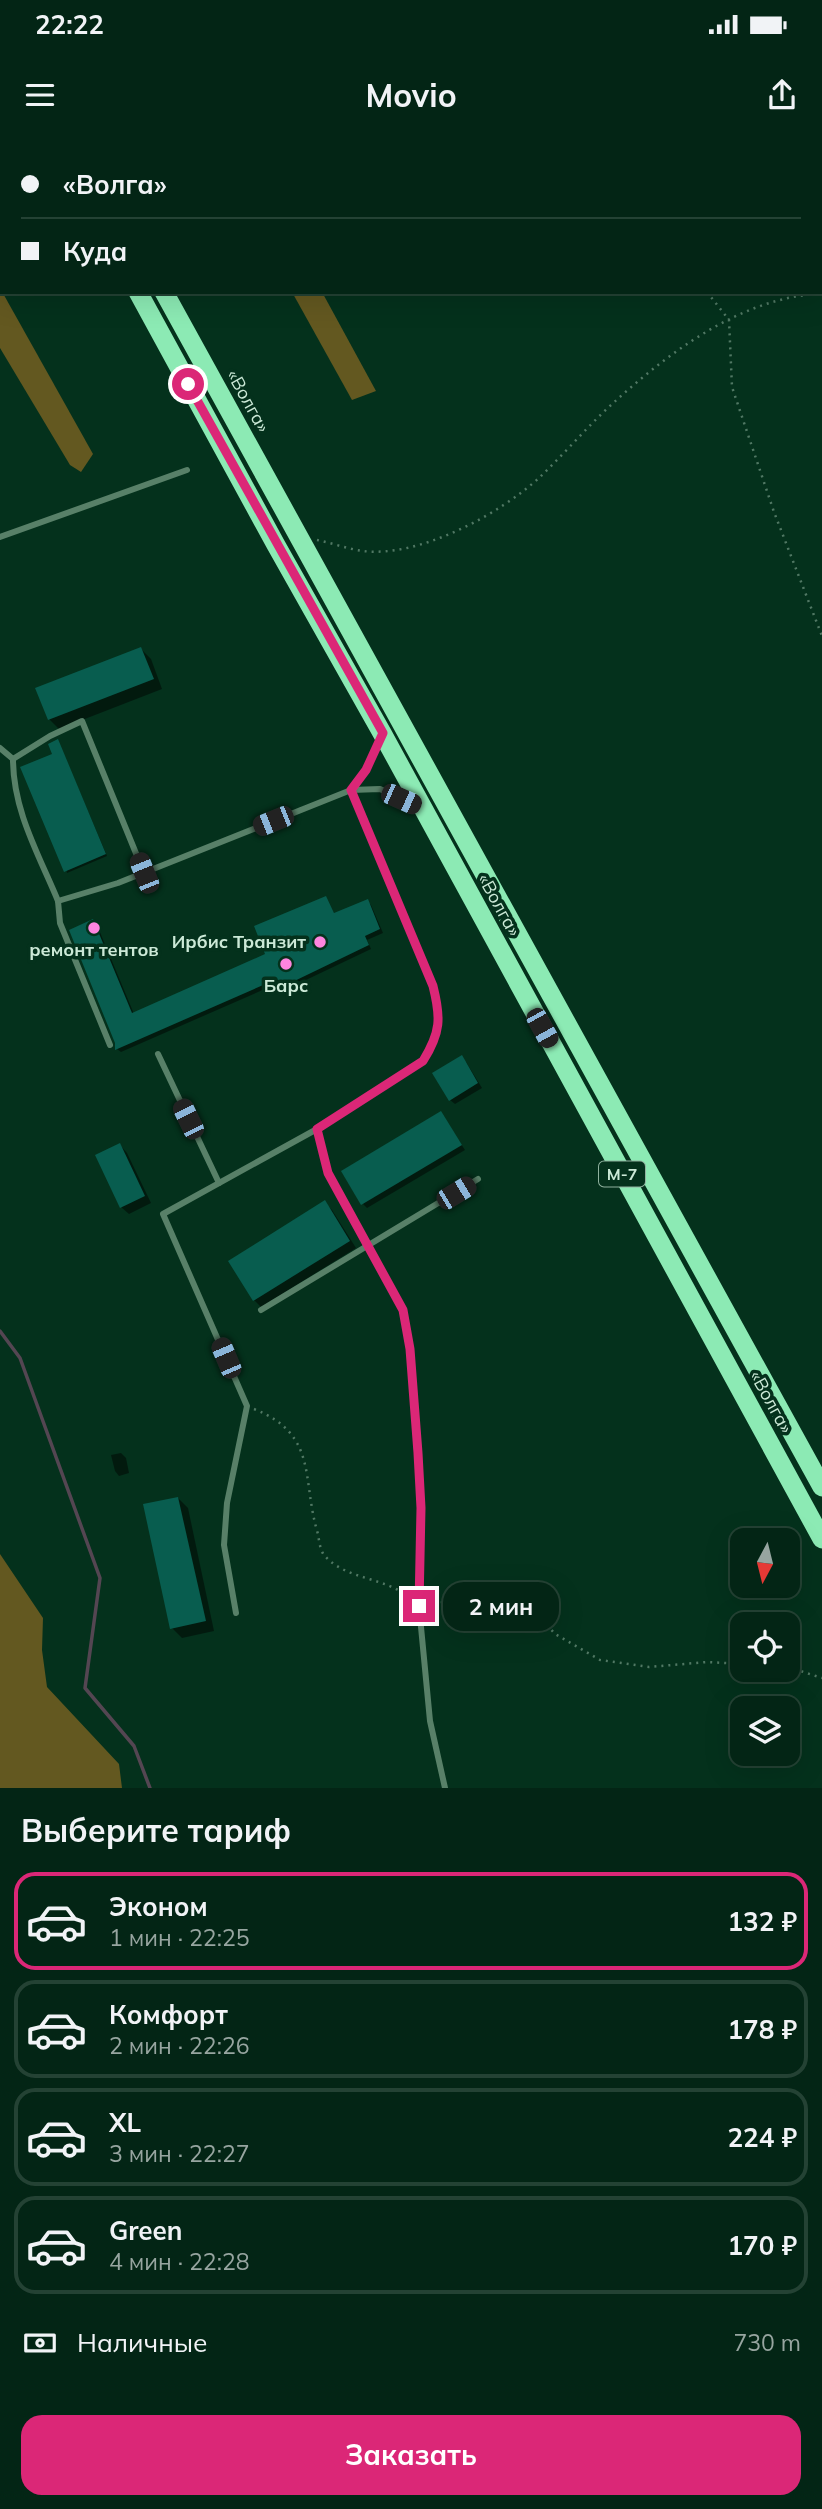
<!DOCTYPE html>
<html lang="ru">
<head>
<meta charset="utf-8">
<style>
  :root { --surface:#032515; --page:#0d2d1e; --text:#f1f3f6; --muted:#97a5a0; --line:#244234; --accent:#db2777 }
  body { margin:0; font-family:Mulish,sans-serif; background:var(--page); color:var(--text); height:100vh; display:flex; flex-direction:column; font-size:26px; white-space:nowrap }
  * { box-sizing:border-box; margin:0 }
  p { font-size:23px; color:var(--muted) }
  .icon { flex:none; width:38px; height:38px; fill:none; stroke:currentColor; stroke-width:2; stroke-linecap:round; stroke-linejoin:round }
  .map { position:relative; height:1648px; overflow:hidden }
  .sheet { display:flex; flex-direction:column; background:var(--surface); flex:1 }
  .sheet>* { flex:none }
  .hud { position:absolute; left:0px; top:0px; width:822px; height:154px; box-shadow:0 7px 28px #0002,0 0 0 2px var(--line); display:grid; align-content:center; height:154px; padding:0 21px; background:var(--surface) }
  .needle { width:46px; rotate:187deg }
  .buttons { position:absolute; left:730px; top:1388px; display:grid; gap:14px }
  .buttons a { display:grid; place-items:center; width:70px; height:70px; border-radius:14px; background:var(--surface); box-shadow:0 7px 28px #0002,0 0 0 2px var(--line); font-size:35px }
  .end { position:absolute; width:32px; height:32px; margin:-16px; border:9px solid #db2777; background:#fff; box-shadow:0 0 0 4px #fff }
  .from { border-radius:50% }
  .bubble { position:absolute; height:49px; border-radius:21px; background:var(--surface); box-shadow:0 7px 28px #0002,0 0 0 2px var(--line); font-size:23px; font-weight:700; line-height:49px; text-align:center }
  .car { position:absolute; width:21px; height:42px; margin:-21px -10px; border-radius:9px; box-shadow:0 0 5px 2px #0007; background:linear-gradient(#222 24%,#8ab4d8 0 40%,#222 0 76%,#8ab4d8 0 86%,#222 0) }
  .hud b { display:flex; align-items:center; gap:24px; height:66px; font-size:26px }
  .hud b+b { border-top:2px solid var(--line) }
  .hud i { width:18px; height:18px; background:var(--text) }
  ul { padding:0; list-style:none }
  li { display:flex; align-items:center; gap:21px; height:98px; margin:0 14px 10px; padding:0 7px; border:4px solid var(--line); border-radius:21px }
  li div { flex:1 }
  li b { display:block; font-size:26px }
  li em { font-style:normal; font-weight:700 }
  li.current { border-color:var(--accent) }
  li>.icon { width:63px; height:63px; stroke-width:1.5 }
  h2 { padding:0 21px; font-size:32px; line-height:84px }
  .pay { display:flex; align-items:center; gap:18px; height:77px; padding:0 21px; font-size:26px }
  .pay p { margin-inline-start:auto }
  .action { display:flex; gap:14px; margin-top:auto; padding:14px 21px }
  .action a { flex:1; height:80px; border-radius:21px; background:var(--accent); color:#fff; font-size:28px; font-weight:700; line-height:80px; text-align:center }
  .status { display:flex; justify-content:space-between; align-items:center; height:49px; padding:0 35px; background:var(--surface); direction:ltr }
  .status svg { height:19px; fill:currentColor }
  header { display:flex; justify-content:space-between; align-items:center; height:91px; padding:0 21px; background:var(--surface); font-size:32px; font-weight:700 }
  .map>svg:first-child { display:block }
  .forest { fill:#635820 }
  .shadow { fill:#0007 }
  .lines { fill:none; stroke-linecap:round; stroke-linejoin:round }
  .stream { stroke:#544652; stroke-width:3.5 }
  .building { fill:#085d4f }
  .path { stroke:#517864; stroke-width:2.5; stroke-dasharray:2 5; stroke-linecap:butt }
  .service { stroke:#588068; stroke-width:6 }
  .trunk { stroke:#8ceab4; stroke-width:19 }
  .route { stroke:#db2777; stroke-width:9 }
  .poi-dot { fill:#fe85df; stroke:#04311c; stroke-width:2.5 }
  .labels { text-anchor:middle; stroke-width:7; stroke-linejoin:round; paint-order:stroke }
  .shield { fill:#04311c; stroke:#90b29f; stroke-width:2 }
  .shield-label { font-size:16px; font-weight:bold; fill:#cce9d7 }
  .street-label { font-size:18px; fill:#cce9d7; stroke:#04311c }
  .poi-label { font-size:18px; font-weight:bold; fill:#cce9d7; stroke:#04311c }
</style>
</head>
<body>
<div class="status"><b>22:22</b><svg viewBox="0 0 49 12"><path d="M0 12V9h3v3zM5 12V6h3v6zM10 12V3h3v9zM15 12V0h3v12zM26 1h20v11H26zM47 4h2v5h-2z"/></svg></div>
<header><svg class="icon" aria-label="menu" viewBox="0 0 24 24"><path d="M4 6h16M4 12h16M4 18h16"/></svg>Movio<svg class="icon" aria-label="share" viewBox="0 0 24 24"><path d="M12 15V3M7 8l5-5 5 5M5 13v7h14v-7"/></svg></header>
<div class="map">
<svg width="822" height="1648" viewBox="0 0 822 1648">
  <rect width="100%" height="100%" fill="#04311c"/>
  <g class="forest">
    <polygon points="0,148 93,314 81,332 70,325 0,208"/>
    <polygon points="292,152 322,152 376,251 352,260"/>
    <polygon points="0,1414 43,1478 42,1510 47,1547 119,1624 122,1648 0,1648"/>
  </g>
  <g class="shadow">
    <polygon points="141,509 151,519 162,549 59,589 49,579"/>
    <polygon points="58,601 107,716 67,733 55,615"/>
    <polygon points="326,758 335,775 367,761 371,765 383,793 367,800 371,809 287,849 281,842 121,912 117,909 93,782 97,785 134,874 267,815"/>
    <polygon points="466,922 482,948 455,964 450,960"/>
    <polygon points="441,974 465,1010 367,1068 363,1064"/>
    <polygon points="120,1005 127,1013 151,1063 129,1074 121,1067"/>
    <polygon points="324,1062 332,1070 356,1108 261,1167 254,1160"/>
    <polygon points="121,1313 126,1318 129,1333 119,1336 115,1331 111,1315"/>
    <polygon points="178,1358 188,1368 214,1491 182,1498 172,1488"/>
  </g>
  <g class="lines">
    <polyline class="stream" points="0,1191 20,1218 100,1438 85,1548 134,1606 150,1648"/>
  </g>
  <g class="building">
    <polygon points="141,507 154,539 48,580 35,548"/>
    <polygon points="58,599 106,714 64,732 20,627 52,614 48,604"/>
    <polygon points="326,756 334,773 368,759 380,789 365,796 369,805 282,847 277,839 115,910 115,903 69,790 93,779 132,873 265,814 254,786"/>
    <polygon points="462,915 478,943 449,961 432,933"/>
    <polygon points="441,971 462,1005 361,1065 341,1031"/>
    <polygon points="120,1003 145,1056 120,1068 95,1015"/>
    <polygon points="325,1060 350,1101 253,1161 228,1121"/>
    <polygon points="178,1357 206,1481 170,1489 143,1364"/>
  </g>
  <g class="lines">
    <g class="path">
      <polyline points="619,0 620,2"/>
      <polyline points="707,152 729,180 732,247 774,372 822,496"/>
      <path d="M317 400C332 403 348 409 363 411 419 418 500 374 540 337 564 314 586 288 611 265 658 222 717 176 780 160 794 156 808 155 822 153"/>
      <path d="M254 1269C319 1295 301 1339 318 1394 319 1400 320 1410 324 1415 345 1440 386 1437 410 1458"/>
      <polyline points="427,1465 500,1453 526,1461 555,1494 600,1520 649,1527 707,1522 742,1524"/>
      <polyline points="788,1527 822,1538"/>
    </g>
    <g class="service">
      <polyline points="0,397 187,330"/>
      <polyline points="0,608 13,619"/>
      <polyline points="351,650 366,630 381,597"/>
      <path d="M144 733 82 581 50 596 13 619C13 671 39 715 58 761L118 743 351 650 380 649 415 665"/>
      <polyline points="58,761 60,783 110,905"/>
      <polyline points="158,914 219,1043"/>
      <polyline points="317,989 328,1033 403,1169 410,1209 421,1368 419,1466 430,1581 445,1648"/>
      <polyline points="261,1170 478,1039"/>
      <path d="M236 1473 224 1405 227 1363 247 1266 163 1074 317 989 423 921C441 892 441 878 433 846L351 650"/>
    </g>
    <g class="trunk">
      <polyline points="56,0 56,2"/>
      <polyline points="81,0 82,2"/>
      <polyline points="138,152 276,405 382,593 822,1399"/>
      <polyline points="164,152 822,1347"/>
    </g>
  </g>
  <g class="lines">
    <path class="route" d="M188 244 383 593 366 630 351 650 433 846C441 878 441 892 423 921L317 989 328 1033 403 1170 410 1209 418 1313 421 1368 419 1466"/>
  </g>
  <g class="poi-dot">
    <circle cx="94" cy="788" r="7"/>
    <circle cx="320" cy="802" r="7"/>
    <circle cx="286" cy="824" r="7"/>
  </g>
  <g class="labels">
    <rect class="shield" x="599" y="1021.5" width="46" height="25" rx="5"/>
    <g class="shield-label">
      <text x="622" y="1040">М-7</text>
    </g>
    <g class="street-label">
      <text transform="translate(248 261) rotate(61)" y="6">«Волга»</text>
      <text transform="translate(499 765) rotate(61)" y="6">«Волга»</text>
      <text transform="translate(771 1262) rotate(61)" y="6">«Волга»</text>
    </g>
    <g class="poi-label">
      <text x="306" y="808" text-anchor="end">Ирбис Транзит</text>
      <text x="94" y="816">ремонт тентов</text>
      <text x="286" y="852">Барс</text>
    </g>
  </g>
</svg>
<div class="buttons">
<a><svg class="needle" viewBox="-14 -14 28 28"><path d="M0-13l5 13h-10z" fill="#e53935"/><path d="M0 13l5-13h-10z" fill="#97a5a0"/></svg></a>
<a><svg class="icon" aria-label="locate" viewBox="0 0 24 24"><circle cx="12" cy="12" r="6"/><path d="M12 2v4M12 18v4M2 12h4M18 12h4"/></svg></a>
<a><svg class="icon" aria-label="layers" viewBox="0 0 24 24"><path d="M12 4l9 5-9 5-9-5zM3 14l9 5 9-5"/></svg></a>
</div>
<i class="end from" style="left:188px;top:244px"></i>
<i class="end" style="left:419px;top:1466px"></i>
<div class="bubble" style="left:443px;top:1442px;width:116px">2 мин</div>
<i class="car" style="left:401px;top:659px;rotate:114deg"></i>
<i class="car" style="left:273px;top:681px;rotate:248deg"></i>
<i class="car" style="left:144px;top:733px;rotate:338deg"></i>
<i class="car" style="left:542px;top:888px;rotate:151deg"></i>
<i class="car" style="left:188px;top:979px;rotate:334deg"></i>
<i class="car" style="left:456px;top:1053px;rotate:59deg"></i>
<i class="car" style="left:226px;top:1218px;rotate:337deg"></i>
<div class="hud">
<b><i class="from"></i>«Волга»</b>
<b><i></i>Куда</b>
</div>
</div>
<section class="sheet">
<h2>Выберите тариф</h2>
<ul>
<li class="current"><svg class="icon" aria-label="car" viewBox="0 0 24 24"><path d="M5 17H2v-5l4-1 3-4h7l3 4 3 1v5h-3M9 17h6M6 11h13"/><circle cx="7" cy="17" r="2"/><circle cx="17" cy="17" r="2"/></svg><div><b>Эконом</b><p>1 мин · 22:25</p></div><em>132 ₽</em></li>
<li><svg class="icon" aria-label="car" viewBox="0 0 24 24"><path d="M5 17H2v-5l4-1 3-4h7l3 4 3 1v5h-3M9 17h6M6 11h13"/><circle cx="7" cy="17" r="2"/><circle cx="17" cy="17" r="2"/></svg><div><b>Комфорт</b><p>2 мин · 22:26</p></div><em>178 ₽</em></li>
<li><svg class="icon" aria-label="car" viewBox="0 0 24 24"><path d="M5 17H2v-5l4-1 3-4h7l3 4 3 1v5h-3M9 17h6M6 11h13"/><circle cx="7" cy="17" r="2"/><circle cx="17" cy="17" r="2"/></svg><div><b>XL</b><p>3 мин · 22:27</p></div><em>224 ₽</em></li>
<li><svg class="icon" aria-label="car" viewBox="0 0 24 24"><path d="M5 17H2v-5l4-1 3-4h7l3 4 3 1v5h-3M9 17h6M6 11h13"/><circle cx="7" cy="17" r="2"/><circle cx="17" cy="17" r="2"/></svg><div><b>Green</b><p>4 мин · 22:28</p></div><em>170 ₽</em></li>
</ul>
<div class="pay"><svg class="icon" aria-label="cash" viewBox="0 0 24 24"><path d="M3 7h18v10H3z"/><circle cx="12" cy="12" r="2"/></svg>Наличные<p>730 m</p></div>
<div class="action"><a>Заказать</a></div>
</section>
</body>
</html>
